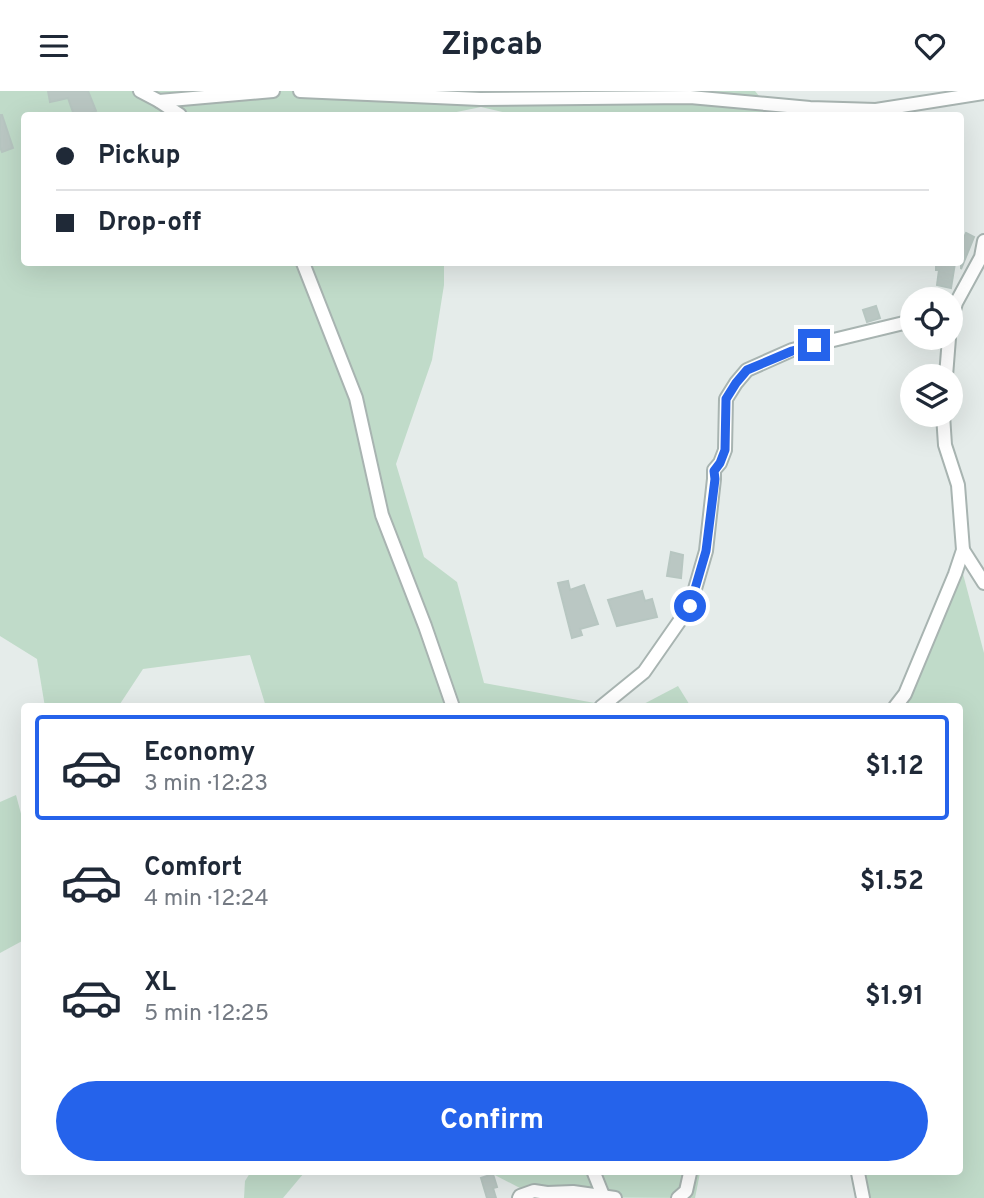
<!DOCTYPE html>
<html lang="en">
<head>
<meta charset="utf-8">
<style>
  :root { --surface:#fff; --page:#f2f2f3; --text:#1f2937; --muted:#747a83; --line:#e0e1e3; --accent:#2563eb }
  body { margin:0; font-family:Overpass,sans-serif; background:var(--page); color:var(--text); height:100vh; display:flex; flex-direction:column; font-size:26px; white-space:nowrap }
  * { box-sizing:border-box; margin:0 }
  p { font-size:23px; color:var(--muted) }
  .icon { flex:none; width:38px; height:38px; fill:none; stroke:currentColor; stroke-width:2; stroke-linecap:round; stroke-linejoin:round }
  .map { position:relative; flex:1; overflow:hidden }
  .panel { position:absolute; left:21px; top:612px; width:942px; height:472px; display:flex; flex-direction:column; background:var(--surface); border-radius:7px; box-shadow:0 7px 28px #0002 }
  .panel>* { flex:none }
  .banner { position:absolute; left:21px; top:21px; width:943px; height:154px; border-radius:7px; box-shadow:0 7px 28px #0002; display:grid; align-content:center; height:154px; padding:0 35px; background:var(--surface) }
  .buttons { position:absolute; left:900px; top:196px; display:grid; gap:14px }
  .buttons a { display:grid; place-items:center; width:63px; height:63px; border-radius:50%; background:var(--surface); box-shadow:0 7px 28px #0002; font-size:35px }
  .end { position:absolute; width:32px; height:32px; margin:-16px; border:9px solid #2563eb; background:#fff; box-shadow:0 0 0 4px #fff }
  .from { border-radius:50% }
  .banner b { display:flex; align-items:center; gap:24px; height:66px; font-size:26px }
  .banner b+b { border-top:2px solid var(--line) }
  .banner i { width:18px; height:18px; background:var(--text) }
  ul { padding:12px 0 0; list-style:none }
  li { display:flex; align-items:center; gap:21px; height:105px; margin:0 14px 10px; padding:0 21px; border:4px solid transparent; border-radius:7px }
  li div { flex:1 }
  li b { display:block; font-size:26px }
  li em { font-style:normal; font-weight:700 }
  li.on { border-color:var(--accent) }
  li>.icon { width:63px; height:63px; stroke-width:1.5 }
  .cta { display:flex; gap:14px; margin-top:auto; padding:14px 35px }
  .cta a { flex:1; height:80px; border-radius:42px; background:var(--accent); color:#fff; font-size:28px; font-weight:700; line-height:80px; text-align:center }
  header { display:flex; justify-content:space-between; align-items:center; height:91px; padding:0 35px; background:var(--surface); font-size:32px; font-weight:700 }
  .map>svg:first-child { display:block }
  .green { fill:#c0dbc9 }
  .building { fill:#bac7c3; stroke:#b7c6c1; stroke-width:2 }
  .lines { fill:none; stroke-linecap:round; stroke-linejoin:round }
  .street-casing { stroke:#a8b4b1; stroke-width:16 }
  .street { stroke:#fff; stroke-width:12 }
  .route { stroke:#2563eb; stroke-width:9 }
</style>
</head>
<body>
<header><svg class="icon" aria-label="menu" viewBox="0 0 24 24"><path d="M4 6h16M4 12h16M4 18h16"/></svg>Zipcab<svg class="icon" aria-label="heart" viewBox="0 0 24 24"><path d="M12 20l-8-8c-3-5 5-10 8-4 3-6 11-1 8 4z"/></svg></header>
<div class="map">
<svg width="984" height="1107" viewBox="0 0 984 1107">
  <rect width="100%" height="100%" fill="#e5ecea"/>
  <g class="green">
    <polygon points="0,0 755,0 774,24 515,24 481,16 442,24 24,24 24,172 444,172 444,194 432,269 396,373 424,466 457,491 484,592 617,616 266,616 250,564 143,578 118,616 45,616 37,568 0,545"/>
    <polygon points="963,483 984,562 984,1107 857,1107 851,1082 959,1082 959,616 901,616"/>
    <polygon points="678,595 691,616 638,616"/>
    <polygon points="16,704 24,734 24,849 0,862 0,711"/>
    <polygon points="250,1082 304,1082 283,1107 244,1107 245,1090"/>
    <polygon points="491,1082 700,1082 695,1107 537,1106"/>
  </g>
  <g class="building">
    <polygon points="48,0 88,0 96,20 84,24 74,24 68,7 50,11"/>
    <polygon points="0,24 2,24 13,57 2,61 0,56"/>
    <polygon points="966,142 974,146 961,178 961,153"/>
    <polygon points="936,172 955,172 951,197 937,194 939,179 936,179"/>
    <polygon points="876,215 880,227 867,231 863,219"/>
    <polygon points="671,461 683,464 681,487 667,485"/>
    <polygon points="568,490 570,499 584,494 598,533 580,538 582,544 572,547 558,492"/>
    <polygon points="642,500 645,510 652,508 657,526 617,535 608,509"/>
    <polygon points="493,1083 497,1096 493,1097 496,1107 487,1107 481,1087"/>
  </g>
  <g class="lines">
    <g class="street-casing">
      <g id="street">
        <polyline points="140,0 159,10 180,24"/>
        <polyline points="300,0 480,8 690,6 810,17 876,19 984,2"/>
        <polyline points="159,10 273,0"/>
        <polyline points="303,172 356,307 382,424 425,535 453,616"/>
        <polyline points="950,234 956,212 981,166 984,150"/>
        <polyline points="946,285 949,247"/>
        <polyline points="963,459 984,492"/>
        <polyline points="601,616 644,581 690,515 706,460 714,388 714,379 720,372 725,359 726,308 736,292 747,279 792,259 912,230"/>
        <polyline points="895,616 905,603 955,483 963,459 958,394 945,354 943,324"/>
        <polyline points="594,1082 604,1107"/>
        <polyline points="858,1082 863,1107"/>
        <polyline points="519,1107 520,1105 534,1100 547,1102 573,1101 615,1107"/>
        <polyline points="678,1107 686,1100 690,1082"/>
      </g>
    </g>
    <use href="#street" class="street"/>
  </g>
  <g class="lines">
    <polyline class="route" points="690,515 706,460 715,388 714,380 720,372 725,359 726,308 736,292 747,279 792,260 814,254"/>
  </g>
</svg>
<div class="buttons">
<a><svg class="icon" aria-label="locate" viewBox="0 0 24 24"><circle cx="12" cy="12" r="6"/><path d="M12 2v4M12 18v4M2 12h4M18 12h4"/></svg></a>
<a><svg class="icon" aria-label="layers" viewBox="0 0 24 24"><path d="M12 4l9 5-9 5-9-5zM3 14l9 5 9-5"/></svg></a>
</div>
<i class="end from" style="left:690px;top:515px"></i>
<i class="end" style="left:814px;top:254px"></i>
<div class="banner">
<b><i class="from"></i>Pickup</b>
<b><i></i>Drop-off</b>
</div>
<section class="panel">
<ul>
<li class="on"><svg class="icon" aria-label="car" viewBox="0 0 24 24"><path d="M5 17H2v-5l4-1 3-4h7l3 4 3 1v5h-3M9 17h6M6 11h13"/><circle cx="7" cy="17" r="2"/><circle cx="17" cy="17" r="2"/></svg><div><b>Economy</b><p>3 min · 12:23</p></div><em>$1.12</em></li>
<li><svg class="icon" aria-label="car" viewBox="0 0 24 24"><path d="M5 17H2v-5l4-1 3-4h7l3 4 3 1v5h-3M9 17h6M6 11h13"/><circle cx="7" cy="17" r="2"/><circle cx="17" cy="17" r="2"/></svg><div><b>Comfort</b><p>4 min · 12:24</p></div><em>$1.52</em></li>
<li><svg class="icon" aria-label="car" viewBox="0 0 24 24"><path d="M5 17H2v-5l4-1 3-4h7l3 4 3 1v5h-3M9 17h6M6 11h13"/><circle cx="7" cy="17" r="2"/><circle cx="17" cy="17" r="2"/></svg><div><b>XL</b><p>5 min · 12:25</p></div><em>$1.91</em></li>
</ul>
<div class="cta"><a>Confirm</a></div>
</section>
</div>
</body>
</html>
